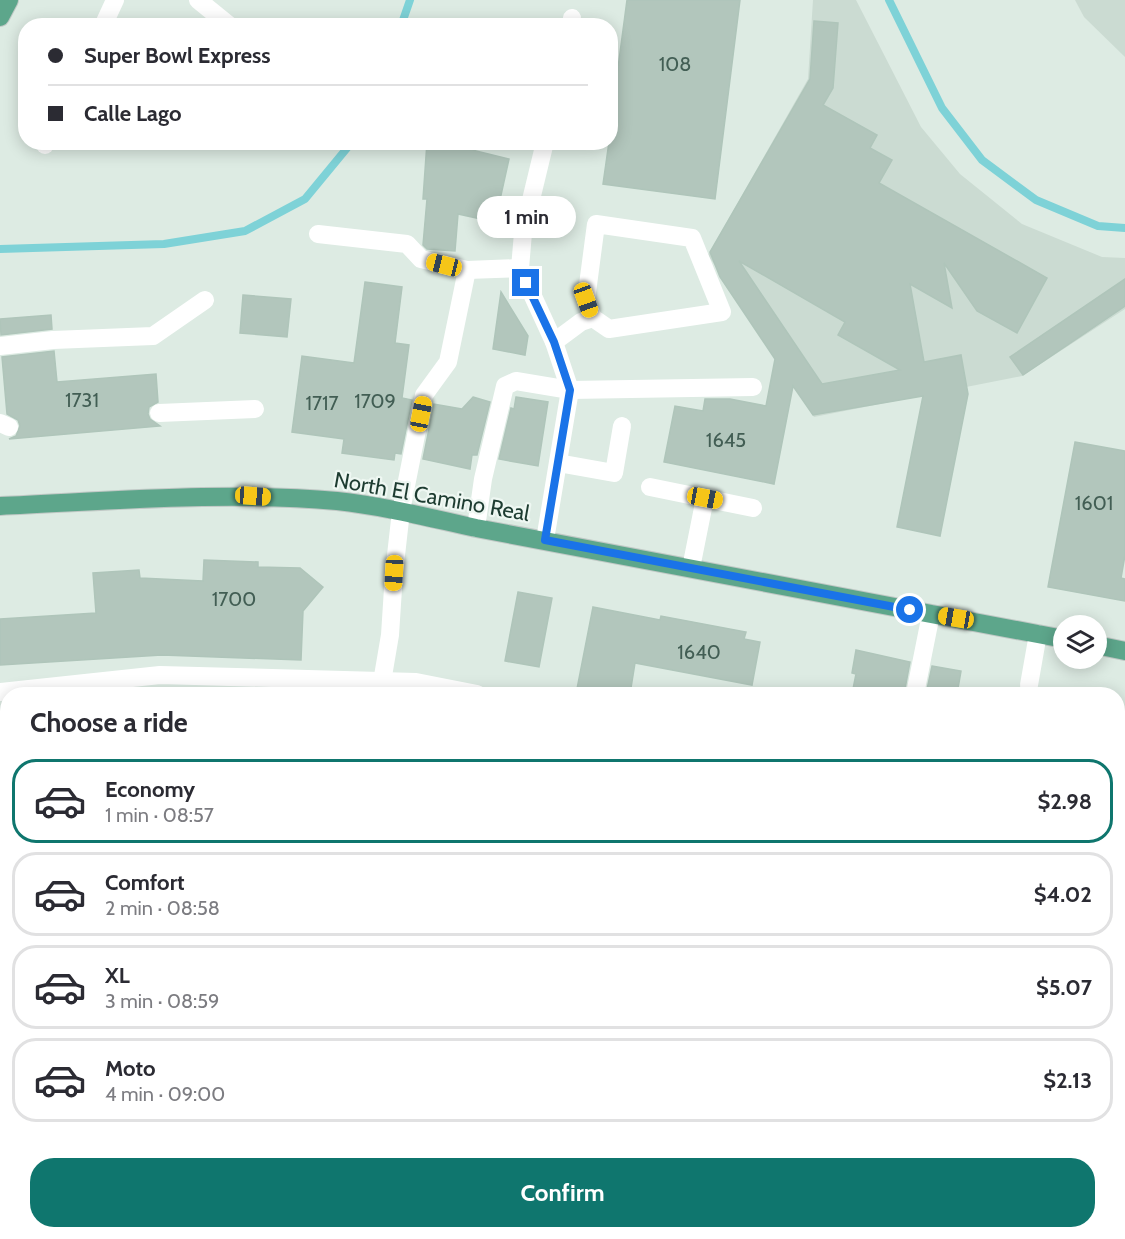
<!DOCTYPE html>
<html lang="en">
<head>
<meta charset="utf-8">
<style>
  :root { --surface:#fff; --page:#f2f2f3; --text:#2b2b33; --muted:#7c7c81; --line:#e1e1e2; --accent:#0f766e }
  body { margin:0; font-family:Cabin,sans-serif; background:var(--page); color:var(--text); height:100vh; display:flex; flex-direction:column; font-size:22px; white-space:nowrap }
  * { box-sizing:border-box; margin:0 }
  p { font-size:20px; color:var(--muted) }
  .icon { flex:none; width:33px; height:33px; fill:none; stroke:currentColor; stroke-width:2; stroke-linecap:round; stroke-linejoin:round }
  .map { position:relative; flex:1; overflow:hidden }
  .details { position:absolute; left:0px; top:687px; width:1125px; height:552px; display:flex; flex-direction:column; background:var(--surface); border-radius:24px 24px 0 0; box-shadow:0 3px 15px #0003 }
  .details>* { flex:none }
  .guide { position:absolute; left:18px; top:18px; width:600px; height:132px; border-radius:24px; box-shadow:0 3px 15px #0003; display:grid; align-content:center; height:132px; padding:0 30px; background:var(--surface) }
  .tools { position:absolute; left:1053px; top:615px; display:grid; gap:12px }
  .tools a { display:grid; place-items:center; width:54px; height:54px; border-radius:50%; background:var(--surface); box-shadow:0 3px 15px #0003; font-size:30px }
  .end { position:absolute; width:27px; height:27px; margin:-14px; border:8px solid #1a73e8; background:#fff; box-shadow:0 0 0 3px #fff }
  .from { border-radius:50% }
  .bubble { position:absolute; height:42px; border-radius:21px; background:var(--surface); box-shadow:0 3px 15px #0003; font-size:20px; font-weight:700; line-height:42px; text-align:center }
  .car { position:absolute; width:18px; height:36px; margin:-18px -9px; border-radius:8px; box-shadow:0 0 4px 2px #0007; background:linear-gradient(#f5c518 24%,#345 0 40%,#f5c518 0 76%,#345 0 86%,#f5c518 0) }
  .guide b { display:flex; align-items:center; gap:21px; height:57px; font-size:22px }
  .guide b+b { border-top:2px solid var(--line) }
  .guide i { width:15px; height:15px; background:var(--text) }
  ul { padding:0; list-style:none }
  li { display:flex; align-items:center; gap:18px; height:84px; margin:0 12px 9px; padding:0 18px; border:3px solid var(--line); border-radius:24px }
  li div { flex:1 }
  li b { display:block; font-size:22px }
  li em { font-style:normal; font-weight:700 }
  li.selected { border-color:var(--accent) }
  li>.icon { width:54px; height:54px; stroke-width:1.5 }
  h2 { padding:0 30px; font-size:27px; line-height:72px }
  .button { display:flex; gap:12px; margin-top:auto; padding:12px 30px }
  .button a { flex:1; height:69px; border-radius:24px; background:var(--accent); color:#fff; font-size:24px; font-weight:700; line-height:69px; text-align:center }
  .map>svg:first-child { display:block }
  .built { fill:#cbdbd2 }
  .lines { fill:none; stroke-linecap:round; stroke-linejoin:round }
  .stream { stroke:#7ed2d7; stroke-width:8 }
  .building { fill:#b2c6bc; stroke:#afc5ba; stroke-width:1.5; fill-rule:evenodd }
  .major-casing { stroke:#c0c8c5; stroke-width:20 }
  .path { stroke:#7ab29b; stroke-width:4; stroke-dasharray:3 4.5; stroke-linecap:butt }
  .minor { stroke:#fff; stroke-width:18 }
  .major { stroke:#5da68b; stroke-width:18 }
  .route { stroke:#1a73e8; stroke-width:8 }
  .labels { text-anchor:middle; stroke-width:4.5; stroke-linejoin:round; paint-order:stroke }
  .number-label { font-size:20px; fill:#425e54 }
  .street-label { font-size:22px; fill:#1d3c31; stroke:#eef7f2 }
</style>
</head>
<body>
<div class="map">
<svg width="1125" height="1239" viewBox="0 0 1125 1239">
  <rect width="100%" height="100%" fill="#ddebe3"/>
  <g class="built">
    <polygon points="813,0 856,0 921,127 960,174 1022,224 1102,257 1125,258 1125,309 1022,376 814,417 708,255 808,79"/>
    <polygon points="1075,0 1125,0 1125,57 1084,17"/>
  </g>
  <g class="lines">
    <g class="stream">
      <polyline points="889,0 942,108 982,160 1036,200 1098,226 1125,228"/>
      <polyline points="401,26 410,0"/>
      <polyline points="0,249 164,244 245,231 305,199 352,142"/>
    </g>
  </g>
  <g class="building">
    <polygon points="627,0 740,0 715,199 603,184 609,142 610,142 610,128"/>
    <path d="M814 21 838 23 833 88 823 105 877 135 870 148 892 160 879 183 1047 278 1017 333 977 311 944 263 952 308 910 284 924 362 961 355 968 394 940 536 897 527 923 396 813 415 793 386 774 484 664 462 675 406 703 411 705 399H730L766 406 775 359 720 277 710 252 810 79ZM739 261 845 322 838 335 900 370 822 384Z"/>
    <polygon points="427,142 464,142 464,148 509,159 495,222 458,214 455,251 427,249 423,245 427,199 423,199"/>
    <polygon points="1125,279 1125,306 1023,375 1010,357"/>
    <polygon points="365,282 402,287 395,343 409,345 402,398 412,400 401,454 395,453 394,460 342,453 344,439 292,432 302,356 354,363"/>
    <polygon points="501,292 528,336 525,355 493,349"/>
    <polygon points="243,295 291,299 287,337 240,333"/>
    <polygon points="51,315 52,329 1,335 0,319"/>
    <polygon points="54,351 57,382 156,374 158,402 149,407 148,414 150,419 160,426 9,439 16,436 20,426 18,420 7,414 2,357"/>
    <polygon points="473,397 490,402 477,455 472,455 470,469 423,459 434,404 462,409"/>
    <polygon points="516,397 548,402 538,466 499,459 511,408 514,409"/>
    <polygon points="1075,442 1125,451 1125,555 1121,578 1125,579 1125,601 1048,587"/>
    <polygon points="204,560 258,562 258,567 300,568 323,587 303,611 301,660 162,655 0,665 0,619 96,613 93,573 139,570 140,578 203,581"/>
    <polygon points="518,592 552,598 539,667 505,661"/>
    <polygon points="593,607 660,620 661,616 746,632 744,639 760,642 752,685 635,663 630,694 576,694"/>
    <polygon points="856,650 910,662 904,694 852,694 856,674 852,673"/>
    <polygon points="932,666 961,671 957,694 926,694"/>
  </g>
  <g class="lines">
    <g class="major-casing">
      <g id="major">
        <polyline points="0,17 9,0"/>
        <path d="M0 506C112 501 225 491 337 501 384 506 430 518 476 528L1064 639"/>
        <polyline points="1096,645 1125,651"/>
      </g>
    </g>
    <polyline class="path" points="0,953 8,943"/>
    <g class="minor">
      <polyline points="198,0 230,26"/>
      <polyline points="103,26 115,0"/>
      <polyline points="571,26 572,18"/>
      <polyline points="545,142 523,233 520,268 554,342 570,390 545,540"/>
      <polyline points="45,145 45,142"/>
      <polyline points="318,234 407,244 421,259 467,270 520,268"/>
      <polyline points="554,342 581,322 593,318 609,329 722,312 692,238 596,224 586,300 593,318"/>
      <polyline points="0,346 53,340 153,336 205,300"/>
      <polyline points="159,413 255,409"/>
      <polyline points="0,423 9,427"/>
      <polyline points="558,463 614,473 622,426"/>
      <polyline points="650,487 753,508"/>
      <polyline points="476,528 483,479 505,386 516,381 570,390 753,387"/>
      <polyline points="691,568 705,498"/>
      <polyline points="1029,685 1038,634"/>
      <polyline points="0,692 160,675 416,682 477,694"/>
      <polyline points="382,693 382,682 390,635 394,573 401,511 424,395 448,362 467,270"/>
      <polyline points="915,694 931,614"/>
      <polyline points="1118,845 1125,846"/>
      <polyline points="0,869 8,875"/>
      <polyline points="1118,1023 1125,1025"/>
      <polyline points="0,1222 8,1215"/>
      <polyline points="722,1232 723,1239"/>
    </g>
    <use href="#major" class="major"/>
  </g>
  <g class="lines">
    <polyline class="route" points="526,283 554,342 570,390 545,540 910,610"/>
  </g>
  <g class="labels">
    <g class="number-label">
      <text x="675" y="71">108</text>
      <text x="82" y="407">1731</text>
      <text x="375" y="408">1709</text>
      <text x="322" y="410">1717</text>
      <text x="726" y="447">1645</text>
      <text x="1094" y="510">1601</text>
      <text x="234" y="606">1700</text>
      <text x="699" y="659">1640</text>
    </g>
    <g class="street-label">
      <text transform="translate(432 496) rotate(10)" y="8">North El Camino Real</text>
    </g>
  </g>
</svg>
<div class="tools">
<a><svg class="icon" aria-label="layers" viewBox="0 0 24 24"><path d="M12 4l9 5-9 5-9-5zM3 14l9 5 9-5"/></svg></a>
</div>
<i class="end from" style="left:910px;top:610px"></i>
<i class="end" style="left:526px;top:283px"></i>
<div class="bubble" style="left:477px;top:196px;width:99px">1 min</div>
<i class="car" style="left:444px;top:265px;rotate:284deg"></i>
<i class="car" style="left:586px;top:300px;rotate:160deg"></i>
<i class="car" style="left:421px;top:414px;rotate:11deg"></i>
<i class="car" style="left:253px;top:496px;rotate:94deg"></i>
<i class="car" style="left:705px;top:498px;rotate:101deg"></i>
<i class="car" style="left:394px;top:573px;rotate:183deg"></i>
<i class="car" style="left:956px;top:618px;rotate:280deg"></i>
<div class="guide">
<b><i class="from"></i>Super Bowl Express</b>
<b><i></i>Calle Lago</b>
</div>
<section class="details">
<h2>Choose a ride</h2>
<ul>
<li class="selected"><svg class="icon" aria-label="car" viewBox="0 0 24 24"><path d="M5 17H2v-5l4-1 3-4h7l3 4 3 1v5h-3M9 17h6M6 11h13"/><circle cx="7" cy="17" r="2"/><circle cx="17" cy="17" r="2"/></svg><div><b>Economy</b><p>1 min · 08:57</p></div><em>$2.98</em></li>
<li><svg class="icon" aria-label="car" viewBox="0 0 24 24"><path d="M5 17H2v-5l4-1 3-4h7l3 4 3 1v5h-3M9 17h6M6 11h13"/><circle cx="7" cy="17" r="2"/><circle cx="17" cy="17" r="2"/></svg><div><b>Comfort</b><p>2 min · 08:58</p></div><em>$4.02</em></li>
<li><svg class="icon" aria-label="car" viewBox="0 0 24 24"><path d="M5 17H2v-5l4-1 3-4h7l3 4 3 1v5h-3M9 17h6M6 11h13"/><circle cx="7" cy="17" r="2"/><circle cx="17" cy="17" r="2"/></svg><div><b>XL</b><p>3 min · 08:59</p></div><em>$5.07</em></li>
<li><svg class="icon" aria-label="car" viewBox="0 0 24 24"><path d="M5 17H2v-5l4-1 3-4h7l3 4 3 1v5h-3M9 17h6M6 11h13"/><circle cx="7" cy="17" r="2"/><circle cx="17" cy="17" r="2"/></svg><div><b>Moto</b><p>4 min · 09:00</p></div><em>$2.13</em></li>
</ul>
<div class="button"><a>Confirm</a></div>
</section>
</div>
</body>
</html>
